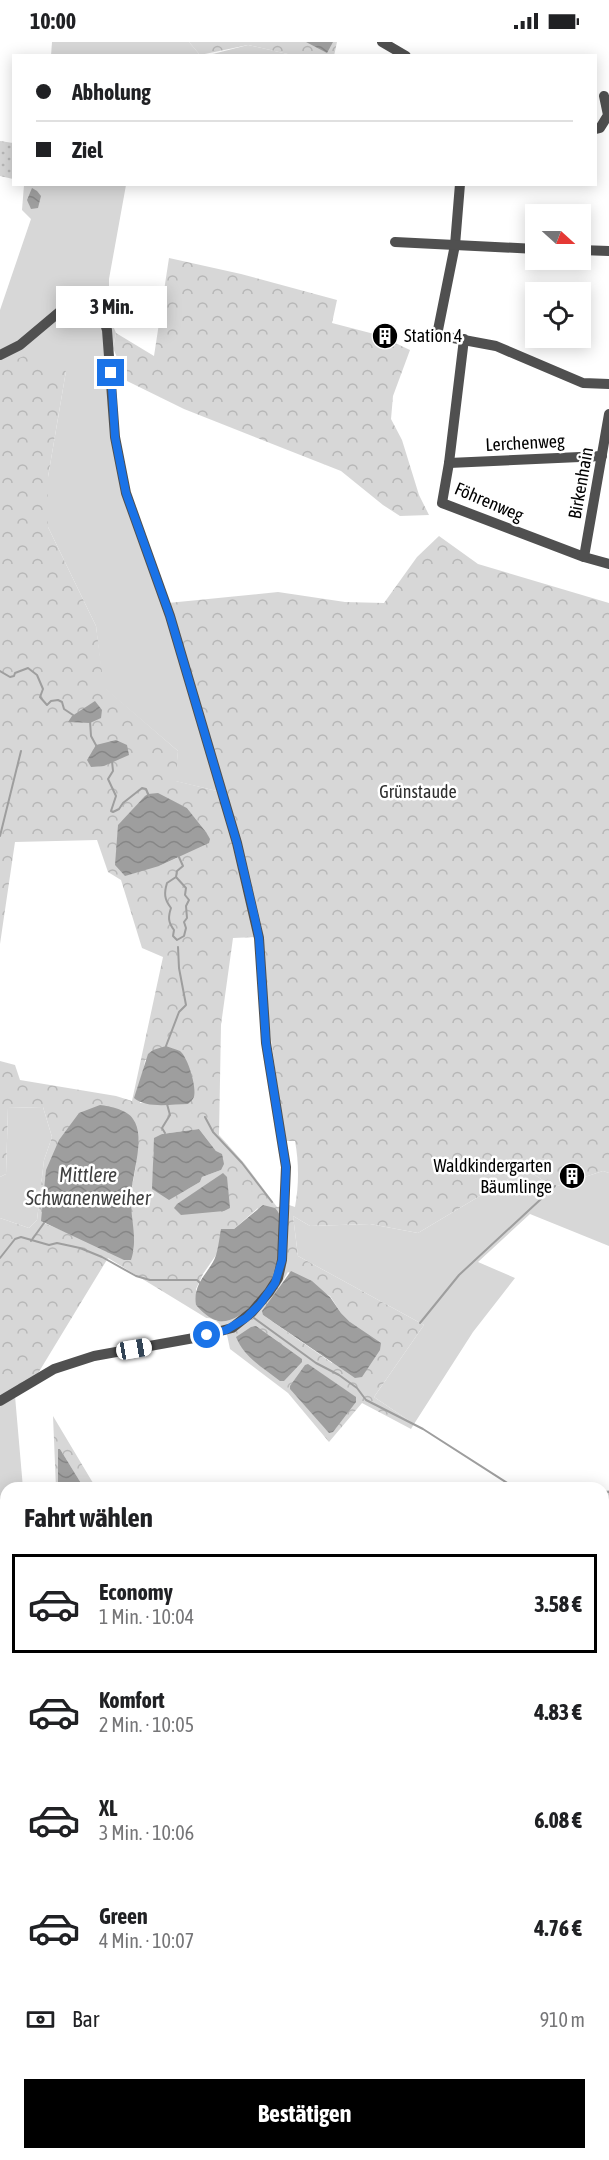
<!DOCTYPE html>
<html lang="de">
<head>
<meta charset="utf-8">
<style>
  :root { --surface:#fff; --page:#f2f2f2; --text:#202124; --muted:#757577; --line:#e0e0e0; --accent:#000 }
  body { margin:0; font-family:"Asap Condensed",sans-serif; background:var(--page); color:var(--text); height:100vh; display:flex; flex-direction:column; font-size:22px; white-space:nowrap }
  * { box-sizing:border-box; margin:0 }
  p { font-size:20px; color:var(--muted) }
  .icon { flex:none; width:33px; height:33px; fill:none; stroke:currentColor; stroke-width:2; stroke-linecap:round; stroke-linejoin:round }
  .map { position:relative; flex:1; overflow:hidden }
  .sheet { position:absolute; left:0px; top:1440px; width:609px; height:678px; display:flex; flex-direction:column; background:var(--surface); border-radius:18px 18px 0 0; box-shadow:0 3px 15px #0003 }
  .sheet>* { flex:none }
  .guide { position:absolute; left:12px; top:12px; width:585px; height:132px; border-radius:0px; box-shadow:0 3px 15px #0003; display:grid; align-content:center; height:132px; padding:0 24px; background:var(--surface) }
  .needle { width:39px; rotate:111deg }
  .controls { position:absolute; left:525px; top:162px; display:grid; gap:12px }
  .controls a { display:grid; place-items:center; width:66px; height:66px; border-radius:0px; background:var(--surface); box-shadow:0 3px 15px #0003; font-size:30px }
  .end { position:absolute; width:27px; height:27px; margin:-14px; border:8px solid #1a73e8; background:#fff; box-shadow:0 0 0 3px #fff }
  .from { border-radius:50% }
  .bubble { position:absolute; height:42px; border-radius:0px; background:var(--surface); box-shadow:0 3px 15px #0003; font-size:20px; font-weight:700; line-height:42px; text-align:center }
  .car { position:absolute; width:18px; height:36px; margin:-18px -9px; border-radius:8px; box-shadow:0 0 4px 2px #0007; background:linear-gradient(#fff 24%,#345 0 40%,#fff 0 76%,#345 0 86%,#fff 0) }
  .guide b { display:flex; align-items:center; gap:21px; height:57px; font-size:22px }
  .guide b+b { border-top:2px solid var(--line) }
  .guide i { width:15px; height:15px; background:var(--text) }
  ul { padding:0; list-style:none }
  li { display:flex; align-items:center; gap:18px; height:99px; margin:0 12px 9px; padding:0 12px; border:3px solid transparent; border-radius:0px }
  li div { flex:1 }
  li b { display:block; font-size:22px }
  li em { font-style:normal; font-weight:700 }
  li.selected { border-color:var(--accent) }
  li>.icon { width:54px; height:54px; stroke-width:1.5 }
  h2 { padding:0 24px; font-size:27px; line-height:72px }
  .pay { display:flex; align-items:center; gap:15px; height:66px; padding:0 24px; font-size:22px }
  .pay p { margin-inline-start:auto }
  .primary-button { display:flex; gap:12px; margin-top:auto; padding:12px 24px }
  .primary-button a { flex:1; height:69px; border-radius:0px; background:var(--accent); color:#fff; font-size:24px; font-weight:700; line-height:69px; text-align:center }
  .status { display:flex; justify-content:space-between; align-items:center; height:42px; padding:0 30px; background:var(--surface); direction:ltr }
  .status svg { height:16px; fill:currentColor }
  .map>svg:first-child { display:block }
  .green { fill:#d7d7d7 }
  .forest { fill:url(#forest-crowns); fill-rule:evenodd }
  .park { fill:url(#park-dots) }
  .water { fill:url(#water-waves) }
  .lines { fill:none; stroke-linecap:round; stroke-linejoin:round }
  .stream { stroke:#9e9e9e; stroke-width:2 }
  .minor { stroke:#505050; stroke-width:10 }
  .route { stroke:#1a73e8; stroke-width:8 }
  .labels { text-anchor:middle; stroke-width:5; stroke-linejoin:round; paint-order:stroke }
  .poi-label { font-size:18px; fill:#000; stroke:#fff; text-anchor:start }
  .street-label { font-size:18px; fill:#000; stroke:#fff }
  .park-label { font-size:18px; fill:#2e2e2e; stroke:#fff }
  .water-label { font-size:20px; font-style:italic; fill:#3f3f3f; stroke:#fff }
</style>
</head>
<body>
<div class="status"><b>10:00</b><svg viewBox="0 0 49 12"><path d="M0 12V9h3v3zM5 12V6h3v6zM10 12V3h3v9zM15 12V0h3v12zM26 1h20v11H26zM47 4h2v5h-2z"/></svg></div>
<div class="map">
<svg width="609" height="2118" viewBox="0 0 609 2118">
  <defs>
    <pattern id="forest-crowns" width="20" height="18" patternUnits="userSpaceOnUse" patternTransform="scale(1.5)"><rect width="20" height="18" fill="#d7d7d7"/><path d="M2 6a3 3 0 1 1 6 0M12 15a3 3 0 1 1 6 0" fill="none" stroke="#b7b7b7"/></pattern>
    <pattern id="park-dots" width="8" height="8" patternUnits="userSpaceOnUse" patternTransform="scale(1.5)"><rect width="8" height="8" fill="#d7d7d7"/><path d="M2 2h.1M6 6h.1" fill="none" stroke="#b7b7b7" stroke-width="1.8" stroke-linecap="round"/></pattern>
    <pattern id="water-waves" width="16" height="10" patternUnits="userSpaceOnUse" patternTransform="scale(1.5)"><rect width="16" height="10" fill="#9e9e9e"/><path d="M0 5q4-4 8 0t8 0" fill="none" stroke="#868686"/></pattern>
  </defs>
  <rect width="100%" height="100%" fill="#fff"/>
  <g class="green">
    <polygon points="52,0 189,0 200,13 51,14"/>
    <polygon points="248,3 292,13 205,14"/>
    <polygon points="24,143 126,143 109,237 109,251 103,259 116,291 113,306 115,395 126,451 168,561 217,749 175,739 178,709 103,645 96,584 48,485 48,435 66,329 0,324 0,268 31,177 22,168"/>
    <polygon points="43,1065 52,1095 44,1118 37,1178 29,1186 0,1176 0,1135 6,1132 8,1066"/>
    <polygon points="525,1127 554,1145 603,1129 609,1131 609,1204 530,1172 478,1220 515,1236 473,1290 414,1382 374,1355 424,1283 298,1214 293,1174 310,1184 370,1182 418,1191"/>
    <polygon points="15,1354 23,1446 6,1446 6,1462 0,1463 0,1364"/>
    <polygon points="6,1556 6,1694 0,1694 0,1563"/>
    <polygon points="6,1778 6,1849 0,1851 0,1783"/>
    <polygon points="603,1884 609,1886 609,2118 542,2118 544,2112 603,2112"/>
    <polygon points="60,2112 382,2112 377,2118 59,2118"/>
  </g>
  <g class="forest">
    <polygon points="189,0 337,0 334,14 292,13 248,3 200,13"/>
    <polygon points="169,216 241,232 337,258 332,281 378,293 410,308 393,354 391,377 402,398 419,453 429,473 400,474 383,463 341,429 184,367 127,339 113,306 116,291 154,314"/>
    <path d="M24 314 66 329 48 435V485L96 584 104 645 178 709 176 739 217 749 168 561 278 550 345 560 384 561 417 515 439 494 478 522 609 561V1131L603 1129 554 1145 525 1127 418 1191 370 1182 310 1184 293 1174 298 1214 424 1283 374 1355 414 1382 411 1387 362 1361 329 1400 288 1351 230 1307 226 1288 108 1216 37 1333 0 1356V1176L29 1186 37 1178 44 1118 52 1095 43 1065 8 1066 6 1132 0 1135V1019L15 1023 20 1038 116 1054 132 1059 163 915 142 906 121 838 108 830 97 798 15 800 0 902V324ZM176 761 187 766 206 790 179 815 159 824ZM257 895 285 1099H295C299 1121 299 1143 295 1165L289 1163 277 1165 244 1121 219 1093 221 983 233 896ZM185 1016 192 1036 188 1062 140 1061C137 1040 143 1036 145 1018ZM199 1087 216 1109 221 1128 202 1135 200 1140 186 1148 153 1143V1111L162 1092ZM138 1090 136 1123 130 1156 134 1209 90 1200 44 1181ZM258 1166 226 1279H216L196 1263V1247L203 1232 234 1187ZM288 1230 330 1254 341 1271 350 1280 332 1321 263 1273Z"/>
    <polygon points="53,1374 96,1446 84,1446 60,1407 58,1407 58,1444 60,1446 56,1446"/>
    <polygon points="609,1448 609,1478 603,1479 603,1449"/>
    <polygon points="6,1462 6,1556 0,1563 0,1463"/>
    <polygon points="0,1694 6,1694 6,1778 0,1783"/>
  </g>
  <polygon class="park" points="0,99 13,101 13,137 0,134"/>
  <g class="water">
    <polygon points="306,0 333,0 327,11"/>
    <polygon points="32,146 37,149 41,154 38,166 31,167 27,158"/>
    <polygon points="95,659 102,668 101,676 90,681 68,680 72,674"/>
    <polygon points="116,698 127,703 129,713 104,724 91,725 87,718 96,703"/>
    <polygon points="158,751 187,766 206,790 210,797 209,801 159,824 125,834 115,823 118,783 145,754 148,752"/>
    <path d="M166 1004C170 1006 176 1007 180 1009 188 1015 197 1046 194 1055 192 1059 191 1059 188 1062 172 1062 147 1067 134 1056L148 1012 153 1008Z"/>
    <path d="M100 1063C110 1064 128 1068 133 1077 147 1096 130 1137 131 1159 131 1178 138 1200 131 1218H124L41 1179 46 1128 59 1098 79 1071Z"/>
    <polygon points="199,1087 216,1109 222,1112 224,1122 221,1128 202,1135 200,1140 169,1158 152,1147 154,1096 162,1092"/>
    <polygon points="223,1131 227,1135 230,1166 224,1169 181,1173 174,1166 177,1162"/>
    <path d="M263 1163 275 1166C277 1168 279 1171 280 1174 281 1184 278 1220 275 1230 269 1248 240 1283 218 1279 210 1277 201 1269 196 1263 193 1244 204 1235 213 1220 218 1212 219 1197 221 1187H234Z"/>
    <polygon points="291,1229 312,1239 330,1255 341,1271 350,1280 381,1301 380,1308 362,1335 355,1336 263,1273 262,1269"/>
    <path d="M256 1284 302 1317V1320L284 1339H280C263 1326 244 1315 236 1295L251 1285Z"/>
    <polygon points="308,1322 356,1355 356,1360 333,1390 329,1391 290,1347 290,1344 305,1323"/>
    <polygon points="58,1407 60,1407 84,1446 58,1444"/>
  </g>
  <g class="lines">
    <g class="stream">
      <polyline points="0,629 10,635 14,634 15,631 28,626 37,633 43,647 40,655 47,663 51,659 58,658 62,660 64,667 73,673"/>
      <polyline points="90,679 91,694 97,705"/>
      <polyline points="112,719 113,729 108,737 116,754 111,769 113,770 119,767 123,761 142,746 146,747 149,754"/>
      <polyline points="0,794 21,709"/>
      <path d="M176 835 167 841C164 851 164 857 171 866 168 875 168 880 174 888L173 894 177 898 184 894 186 886 184 880 187 876 186 864 189 858 185 853 186 846 176 835 177 829 183 824 178 813"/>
      <polyline points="166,1004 179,970 186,963 179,926 178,905"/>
      <polyline points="205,1075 213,1090 242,1121 272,1160"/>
      <polyline points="165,1091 162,1086 170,1073 167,1062"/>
      <polyline points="31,1199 44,1181"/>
      <polyline points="0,1216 15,1197 21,1195 49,1203 57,1201 80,1206 102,1215 136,1234 150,1238 197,1238 200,1241"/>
      <polyline points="254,1276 316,1321 339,1333 357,1346 366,1358 423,1387 515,1446"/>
      <polyline points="420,1281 459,1233 555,1144"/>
      <polyline points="603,1451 609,1450"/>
      <polyline points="0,1928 6,1910"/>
      <polyline points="603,1994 609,1995"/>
    </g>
    <g class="minor">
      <polyline points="382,0 406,14"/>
      <polyline points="596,87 600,86 608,73 604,54"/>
      <polyline points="460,142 455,203 437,293 496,304 583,341 609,342"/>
      <polyline points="395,200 536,207"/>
      <polyline points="580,208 609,209"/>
      <polyline points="464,297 449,421 442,461 584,515 609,522"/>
      <path d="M0 313 20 303 70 261C95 251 101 268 107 288L115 395 126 451 170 574 237 801 259 896 266 1001 286 1125 282 1218 278 1236 269 1250 252 1270 232 1286 194 1296 94 1314 54 1327 0 1359"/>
      <polyline points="449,421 602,414"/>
      <polyline points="584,515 609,372"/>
      <polyline points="0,1846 6,1845"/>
    </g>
  </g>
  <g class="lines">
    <polyline class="route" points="111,331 115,395 126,451 170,574 237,801 255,877 259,896 266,1001 286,1125 282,1218 275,1241 260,1262 246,1276 226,1288 207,1293"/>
  </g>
  <defs>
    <g id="building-disc" transform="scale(1.35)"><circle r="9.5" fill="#000" stroke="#fff"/><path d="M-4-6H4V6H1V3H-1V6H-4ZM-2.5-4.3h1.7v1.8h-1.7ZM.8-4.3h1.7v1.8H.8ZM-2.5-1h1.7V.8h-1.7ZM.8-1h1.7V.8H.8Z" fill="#fff"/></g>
  </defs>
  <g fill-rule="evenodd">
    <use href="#building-disc" x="385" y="294"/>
    <use href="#building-disc" x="572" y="1134"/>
  </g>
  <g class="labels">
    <g class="poi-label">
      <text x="404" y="300">Station 4</text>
      <text x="552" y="1130" text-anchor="end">Waldkindergarten<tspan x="552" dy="21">Bäumlinge</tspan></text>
    </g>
    <g class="street-label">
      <text transform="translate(525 401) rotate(-3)" y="6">Lerchenweg</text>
      <text transform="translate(581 441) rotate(-80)" y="6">Birkenhain</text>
      <text transform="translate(489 460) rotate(23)" y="6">Föhrenweg</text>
    </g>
    <g class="park-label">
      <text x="418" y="756">Grünstaude</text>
    </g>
    <g class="water-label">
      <text x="88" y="1140">Mittlere<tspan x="88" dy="23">Schwanenweiher</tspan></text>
    </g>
  </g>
</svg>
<div class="controls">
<a><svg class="needle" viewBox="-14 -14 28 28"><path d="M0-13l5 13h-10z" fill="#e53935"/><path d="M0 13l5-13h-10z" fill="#757577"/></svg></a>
<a><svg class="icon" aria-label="locate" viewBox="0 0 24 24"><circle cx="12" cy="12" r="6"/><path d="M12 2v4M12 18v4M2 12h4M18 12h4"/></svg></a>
</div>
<i class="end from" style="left:207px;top:1293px"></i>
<i class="end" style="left:111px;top:331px"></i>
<div class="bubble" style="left:56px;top:244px;width:111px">3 Min.</div>
<i class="car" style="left:134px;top:1307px;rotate:80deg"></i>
<div class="guide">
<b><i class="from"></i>Abholung</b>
<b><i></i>Ziel</b>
</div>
<section class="sheet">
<h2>Fahrt wählen</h2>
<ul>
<li class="selected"><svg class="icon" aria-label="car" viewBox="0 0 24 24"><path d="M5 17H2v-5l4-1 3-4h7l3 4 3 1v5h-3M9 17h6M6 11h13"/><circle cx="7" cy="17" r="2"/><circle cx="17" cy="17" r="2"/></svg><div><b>Economy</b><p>1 Min. · 10:04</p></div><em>3.58 €</em></li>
<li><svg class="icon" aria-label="car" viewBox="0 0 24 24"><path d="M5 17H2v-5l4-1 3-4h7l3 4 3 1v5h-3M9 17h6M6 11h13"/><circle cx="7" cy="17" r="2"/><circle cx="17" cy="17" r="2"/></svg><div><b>Komfort</b><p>2 Min. · 10:05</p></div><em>4.83 €</em></li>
<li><svg class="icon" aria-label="car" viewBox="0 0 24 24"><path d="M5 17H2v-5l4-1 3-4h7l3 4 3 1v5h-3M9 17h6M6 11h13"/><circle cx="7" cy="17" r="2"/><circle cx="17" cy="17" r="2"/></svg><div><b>XL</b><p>3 Min. · 10:06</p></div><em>6.08 €</em></li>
<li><svg class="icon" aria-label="car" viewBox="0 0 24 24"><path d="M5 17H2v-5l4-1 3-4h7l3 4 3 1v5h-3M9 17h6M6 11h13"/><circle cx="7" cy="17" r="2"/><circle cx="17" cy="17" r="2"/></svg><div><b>Green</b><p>4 Min. · 10:07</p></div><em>4.76 €</em></li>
</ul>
<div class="pay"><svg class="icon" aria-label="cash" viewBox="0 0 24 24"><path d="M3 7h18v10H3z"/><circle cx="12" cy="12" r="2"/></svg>Bar<p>910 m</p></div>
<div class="primary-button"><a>Bestätigen</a></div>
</section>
</div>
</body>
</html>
